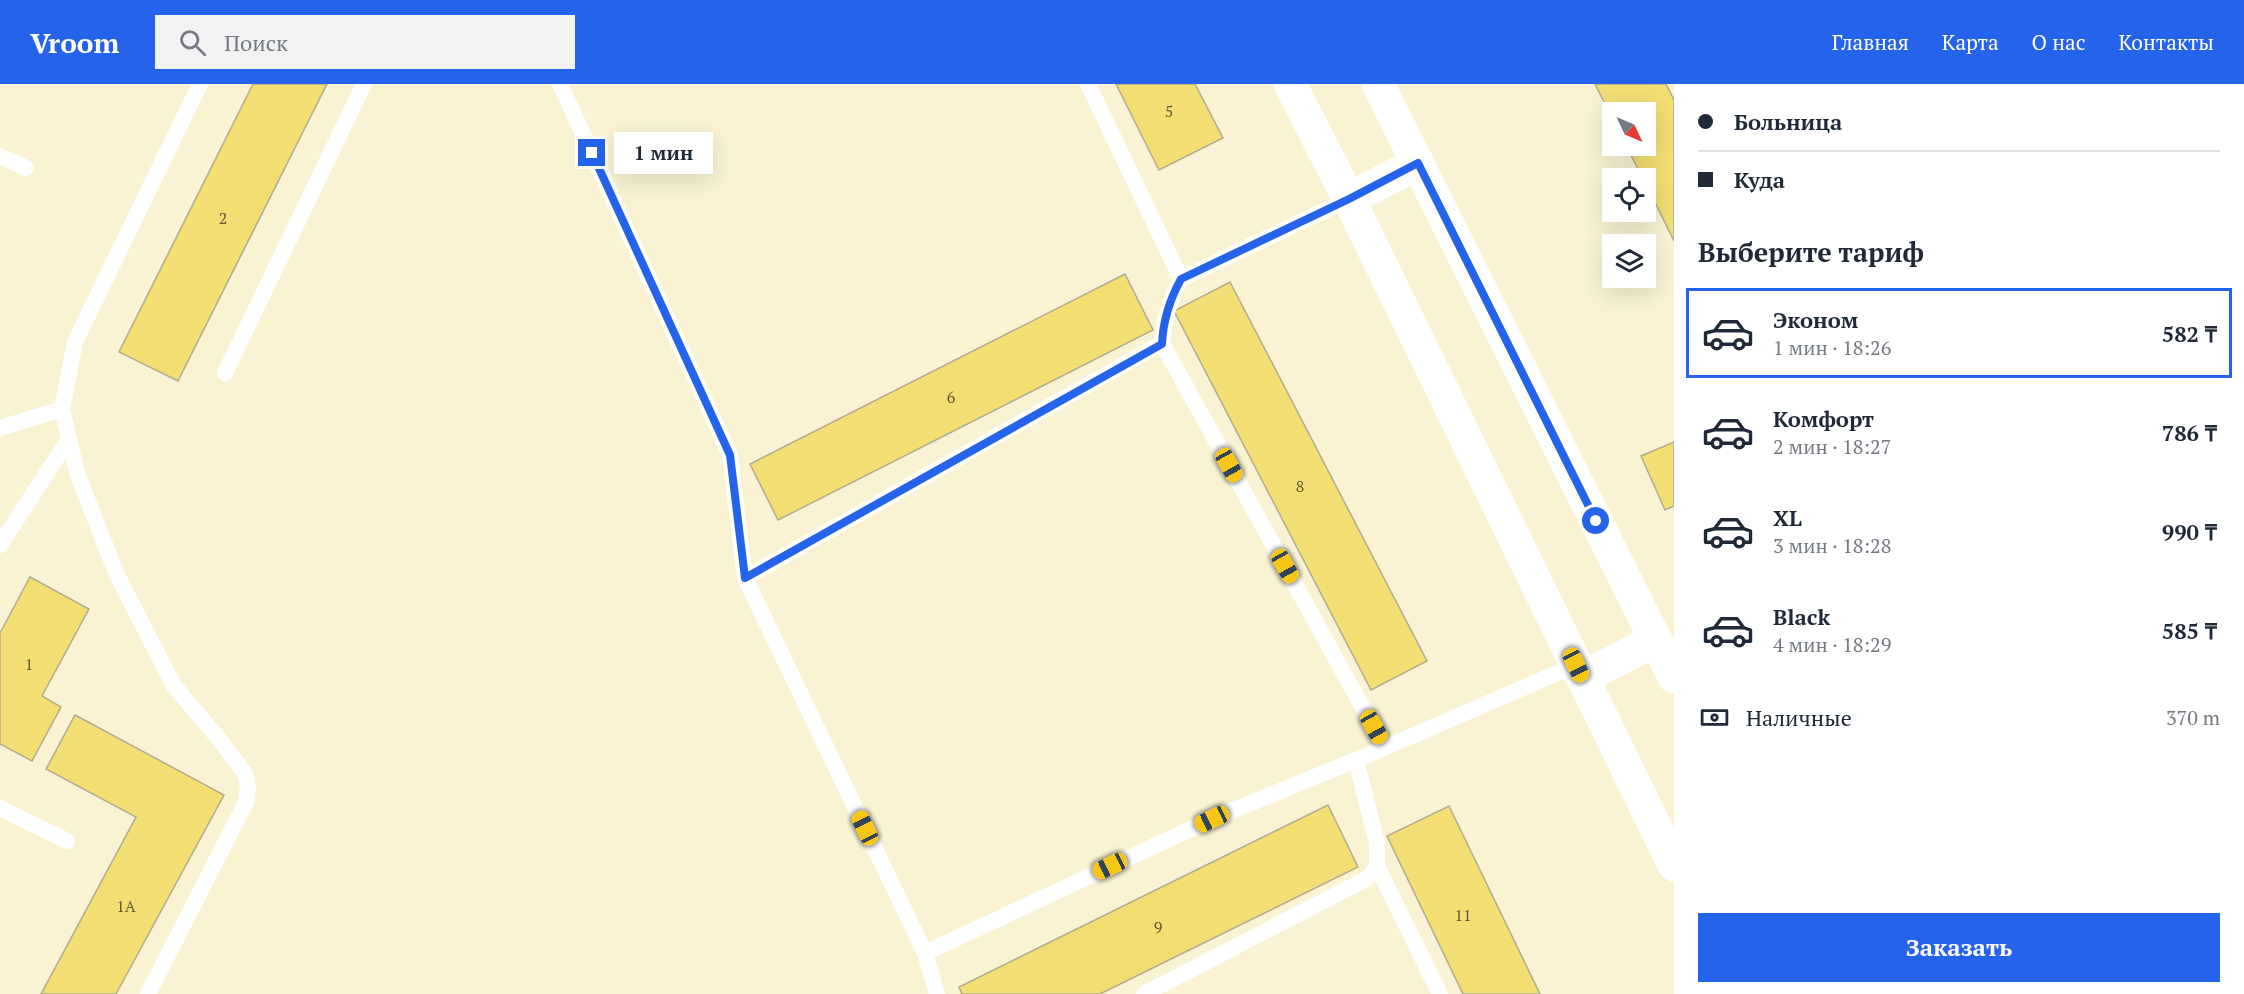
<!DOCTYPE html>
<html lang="ru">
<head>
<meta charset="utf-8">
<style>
  :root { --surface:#fff; --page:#f2f2f3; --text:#1f2937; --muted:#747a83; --line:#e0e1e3; --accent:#2563eb }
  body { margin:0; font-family:"PT Serif",serif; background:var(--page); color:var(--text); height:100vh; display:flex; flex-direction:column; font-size:22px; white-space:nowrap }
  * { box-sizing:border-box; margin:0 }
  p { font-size:20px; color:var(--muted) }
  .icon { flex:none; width:33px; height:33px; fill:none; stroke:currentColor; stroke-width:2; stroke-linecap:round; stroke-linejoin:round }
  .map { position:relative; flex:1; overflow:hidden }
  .sheet { display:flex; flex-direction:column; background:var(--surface); width:570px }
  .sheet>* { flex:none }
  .guide { display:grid; align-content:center; height:132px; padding:0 24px; background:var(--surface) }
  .needle { width:39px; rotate:134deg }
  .tools { position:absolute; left:1602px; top:18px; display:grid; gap:12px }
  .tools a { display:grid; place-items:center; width:54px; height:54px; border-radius:0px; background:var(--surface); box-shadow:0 6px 24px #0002; font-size:30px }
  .end { position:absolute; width:27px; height:27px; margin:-14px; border:8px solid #2563eb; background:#fff; box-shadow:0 0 0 3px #fff }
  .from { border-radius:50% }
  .bubble { position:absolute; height:42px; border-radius:0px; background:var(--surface); box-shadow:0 6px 24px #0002; font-size:20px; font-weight:700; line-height:42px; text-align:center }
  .car { position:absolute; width:18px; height:36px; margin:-18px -9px; border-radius:8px; box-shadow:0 0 4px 2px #0007; background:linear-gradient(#f5c518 24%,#345 0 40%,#f5c518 0 76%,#345 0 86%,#f5c518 0) }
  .guide b { display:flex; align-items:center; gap:21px; height:57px; font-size:22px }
  .guide b+b { border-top:2px solid var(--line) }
  .guide i { width:15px; height:15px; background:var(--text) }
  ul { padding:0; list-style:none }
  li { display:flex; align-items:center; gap:18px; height:90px; margin:0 12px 9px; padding:0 12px; border:3px solid transparent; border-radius:0px }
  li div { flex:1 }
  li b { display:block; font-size:22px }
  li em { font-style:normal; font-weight:700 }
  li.on { border-color:var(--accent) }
  li>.icon { width:54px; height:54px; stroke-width:1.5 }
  h2 { padding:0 24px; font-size:27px; line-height:72px }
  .pay { display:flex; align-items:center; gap:15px; height:66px; padding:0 24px; font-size:22px }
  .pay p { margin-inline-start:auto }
  .cta { display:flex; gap:12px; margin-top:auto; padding:12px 24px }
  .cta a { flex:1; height:69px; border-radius:0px; background:var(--accent); color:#fff; font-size:24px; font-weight:700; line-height:69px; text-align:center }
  header { display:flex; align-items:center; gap:36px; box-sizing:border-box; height:84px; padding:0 30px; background:var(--accent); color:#fff }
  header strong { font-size:28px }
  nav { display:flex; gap:33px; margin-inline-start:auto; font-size:21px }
  .search { width:420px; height:54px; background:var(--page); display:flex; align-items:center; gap:15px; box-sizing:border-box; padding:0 21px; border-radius:0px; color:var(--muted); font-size:22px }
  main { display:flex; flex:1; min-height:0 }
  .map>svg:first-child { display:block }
  .building { fill:#f2de73; stroke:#b1ab8e; stroke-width:1.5 }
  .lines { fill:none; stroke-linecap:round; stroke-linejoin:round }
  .service { stroke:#fff; stroke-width:16 }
  .minor { stroke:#fff; stroke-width:33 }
  .route { stroke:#2563eb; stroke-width:8 }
  .labels { text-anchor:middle; stroke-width:4.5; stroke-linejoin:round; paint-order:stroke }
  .number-label { font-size:16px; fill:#5f5835 }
</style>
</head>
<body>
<header>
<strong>Vroom</strong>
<div class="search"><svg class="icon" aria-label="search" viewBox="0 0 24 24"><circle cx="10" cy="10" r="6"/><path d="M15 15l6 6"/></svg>Поиск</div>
<nav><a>Главная</a><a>Карта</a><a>О нас</a><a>Контакты</a></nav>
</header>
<main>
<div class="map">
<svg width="1674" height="910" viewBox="0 0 1674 910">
  <rect width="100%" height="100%" fill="#f9f3d4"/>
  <g class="building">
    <polygon points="253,0 327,0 178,297 119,268"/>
    <polygon points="1116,0 1195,0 1223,54 1159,86"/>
    <polygon points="1595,0 1666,0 1674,16 1674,157 1646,100 1646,94 1643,94 1626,62 1646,62 1646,28 1612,28 1612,34"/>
    <polygon points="1125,190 1153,246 778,436 750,380"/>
    <polygon points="1230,198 1427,577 1371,606 1174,227"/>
    <polygon points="1674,358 1674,422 1665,426 1641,372"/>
    <polygon points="30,493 89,525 42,612 61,623 32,677 0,660 0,549"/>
    <polygon points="75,631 224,711 116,910 41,910 136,733 46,685"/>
    <polygon points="1328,721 1358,783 1100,910 962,910 959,903"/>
    <polygon points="1449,722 1540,910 1463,910 1387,752"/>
  </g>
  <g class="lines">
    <g class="service">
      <polyline points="560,0 730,371 745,494 925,869 1212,735 1356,676"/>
      <polyline points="0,72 26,84"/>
      <polyline points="1181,195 1349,115"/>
      <polyline points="1162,259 1385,664"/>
      <polyline points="225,289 364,0"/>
      <polyline points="0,344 62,325"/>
      <polyline points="0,461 69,355"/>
      <path d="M745 494 1162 259C1163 236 1170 215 1181 195L1088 0"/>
      <polyline points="0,724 67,757"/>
      <polyline points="1377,782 1440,910"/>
      <polyline points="925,869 937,910"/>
      <polyline points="148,910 246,718 248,705 246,691 219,655 174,602 117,491 78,392 62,325 75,258 200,0"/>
      <polyline points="1144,910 1368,794 1377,782 1377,759 1356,676 1576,581"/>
    </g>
    <g class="minor">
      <polyline points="1290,0 1349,115 1674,781"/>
      <polyline points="1378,0 1674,593"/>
      <polyline points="1349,115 1418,79"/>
      <polyline points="1582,594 1656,556"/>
    </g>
  </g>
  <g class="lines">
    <path class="route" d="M592 69 730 371 745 494 1162 260C1163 237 1170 215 1181 195L1349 115 1418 79 1596 437"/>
  </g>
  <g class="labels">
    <g class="number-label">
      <text x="1169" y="33">5</text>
      <text x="223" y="140">2</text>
      <text x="951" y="319">6</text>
      <text x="1300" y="408">8</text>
      <text x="29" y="586">1</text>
      <text x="126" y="828">1А</text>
      <text x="1463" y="837">11</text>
      <text x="1158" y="849">9</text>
    </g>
  </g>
</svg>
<div class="tools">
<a><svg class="needle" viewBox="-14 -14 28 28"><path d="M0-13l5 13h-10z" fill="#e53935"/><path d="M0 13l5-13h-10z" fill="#747a83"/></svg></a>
<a><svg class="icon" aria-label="locate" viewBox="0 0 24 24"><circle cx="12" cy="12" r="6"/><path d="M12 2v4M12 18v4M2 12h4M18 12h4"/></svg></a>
<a><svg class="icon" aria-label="layers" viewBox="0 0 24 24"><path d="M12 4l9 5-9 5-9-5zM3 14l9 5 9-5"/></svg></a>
</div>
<i class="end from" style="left:1596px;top:437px"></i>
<i class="end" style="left:592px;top:69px"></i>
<div class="bubble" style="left:614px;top:48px;width:99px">1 мин</div>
<i class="car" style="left:1229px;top:381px;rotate:151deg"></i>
<i class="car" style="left:1285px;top:482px;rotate:151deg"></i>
<i class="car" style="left:1576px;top:581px;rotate:154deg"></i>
<i class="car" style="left:1374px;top:643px;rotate:151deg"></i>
<i class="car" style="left:1212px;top:735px;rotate:245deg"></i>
<i class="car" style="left:865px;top:744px;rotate:334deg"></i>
<i class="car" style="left:1110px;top:782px;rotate:245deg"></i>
</div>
<section class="sheet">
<div class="guide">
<b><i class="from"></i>Больница</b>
<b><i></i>Куда</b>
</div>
<h2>Выберите тариф</h2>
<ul>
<li class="on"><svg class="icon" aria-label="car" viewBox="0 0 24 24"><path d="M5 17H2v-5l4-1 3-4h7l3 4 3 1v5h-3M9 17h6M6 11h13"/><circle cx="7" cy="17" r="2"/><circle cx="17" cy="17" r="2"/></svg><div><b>Эконом</b><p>1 мин · 18:26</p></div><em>582 ₸</em></li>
<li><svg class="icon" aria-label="car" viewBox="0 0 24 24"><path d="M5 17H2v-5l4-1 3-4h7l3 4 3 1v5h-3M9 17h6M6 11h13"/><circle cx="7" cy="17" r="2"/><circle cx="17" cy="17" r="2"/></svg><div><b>Комфорт</b><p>2 мин · 18:27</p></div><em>786 ₸</em></li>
<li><svg class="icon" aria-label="car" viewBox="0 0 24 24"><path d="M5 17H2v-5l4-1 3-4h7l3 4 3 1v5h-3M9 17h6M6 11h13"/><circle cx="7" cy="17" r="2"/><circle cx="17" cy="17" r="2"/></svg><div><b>XL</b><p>3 мин · 18:28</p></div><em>990 ₸</em></li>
<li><svg class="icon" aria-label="car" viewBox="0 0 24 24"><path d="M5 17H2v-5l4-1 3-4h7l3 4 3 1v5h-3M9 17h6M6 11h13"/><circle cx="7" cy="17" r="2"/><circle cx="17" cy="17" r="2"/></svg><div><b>Black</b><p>4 мин · 18:29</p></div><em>585 ₸</em></li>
</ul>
<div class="pay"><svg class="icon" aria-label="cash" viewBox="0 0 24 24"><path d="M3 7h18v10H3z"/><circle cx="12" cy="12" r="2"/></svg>Наличные<p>370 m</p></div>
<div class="cta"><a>Заказать</a></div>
</section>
</main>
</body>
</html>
